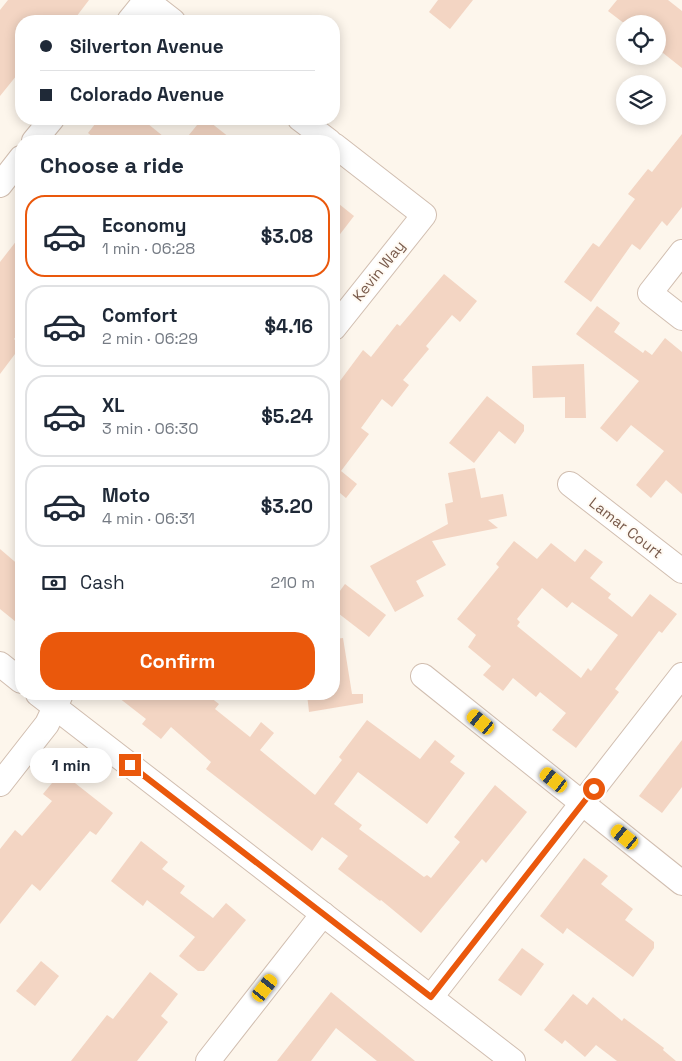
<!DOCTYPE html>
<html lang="en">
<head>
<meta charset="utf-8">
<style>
  :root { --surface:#fff; --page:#f2f2f3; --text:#1f2937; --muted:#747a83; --line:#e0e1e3; --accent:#ea580c }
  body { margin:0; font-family:"Space Grotesk",sans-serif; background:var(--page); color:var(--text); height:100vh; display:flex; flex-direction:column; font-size:19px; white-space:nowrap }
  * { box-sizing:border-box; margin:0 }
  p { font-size:16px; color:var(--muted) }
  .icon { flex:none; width:28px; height:28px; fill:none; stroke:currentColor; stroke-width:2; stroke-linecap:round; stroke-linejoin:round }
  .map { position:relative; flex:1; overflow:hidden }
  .drawer { position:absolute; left:15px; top:135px; width:325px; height:565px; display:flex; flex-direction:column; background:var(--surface); border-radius:20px; box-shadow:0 2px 12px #0003 }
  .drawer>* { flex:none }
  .guide { position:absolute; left:15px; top:15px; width:325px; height:110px; border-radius:20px; box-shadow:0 2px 12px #0003; display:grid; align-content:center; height:110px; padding:0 25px; background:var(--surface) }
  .controls { position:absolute; left:616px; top:15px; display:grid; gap:10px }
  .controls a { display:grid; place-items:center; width:50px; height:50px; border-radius:50%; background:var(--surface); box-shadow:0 2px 12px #0003; font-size:25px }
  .end { position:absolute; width:22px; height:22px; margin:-11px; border:6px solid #ea580c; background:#fff; box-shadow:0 0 0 2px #fff }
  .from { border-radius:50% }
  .bubble { position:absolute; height:35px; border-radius:18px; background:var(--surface); box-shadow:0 2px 12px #0003; font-size:16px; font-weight:700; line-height:35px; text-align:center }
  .car { position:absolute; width:15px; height:30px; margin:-15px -8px; border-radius:6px; box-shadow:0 0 4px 1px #0007; background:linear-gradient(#f5c518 24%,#345 0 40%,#f5c518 0 76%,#345 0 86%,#f5c518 0) }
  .guide b { display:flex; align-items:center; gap:18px; height:48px; font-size:19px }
  .guide b+b { border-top:1px solid var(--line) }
  .guide i { width:12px; height:12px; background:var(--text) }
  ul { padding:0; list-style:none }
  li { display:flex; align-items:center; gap:15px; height:82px; margin:0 10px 8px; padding:0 15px; border:2px solid var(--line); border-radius:20px }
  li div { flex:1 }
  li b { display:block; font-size:19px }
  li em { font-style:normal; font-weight:700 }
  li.selected { border-color:var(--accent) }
  li>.icon { width:45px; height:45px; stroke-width:1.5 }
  h2 { padding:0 25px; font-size:22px; line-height:60px }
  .pay { display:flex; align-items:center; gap:12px; height:55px; padding:0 25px; font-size:19px }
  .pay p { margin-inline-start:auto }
  .action { display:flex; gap:10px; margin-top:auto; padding:10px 25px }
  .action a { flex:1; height:58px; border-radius:20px; background:var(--accent); color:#fff; font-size:20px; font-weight:700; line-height:58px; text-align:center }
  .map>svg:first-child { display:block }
  .building { fill:#f3d5c3; fill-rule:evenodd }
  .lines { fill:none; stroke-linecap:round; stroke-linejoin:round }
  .street-casing { stroke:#d1beb0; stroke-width:26 }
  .street { stroke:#fff; stroke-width:24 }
  .route { stroke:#ea580c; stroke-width:6 }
  .labels { text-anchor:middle; stroke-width:4; stroke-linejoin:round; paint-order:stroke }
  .street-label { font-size:15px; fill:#7a5c4d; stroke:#fffaf3 }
</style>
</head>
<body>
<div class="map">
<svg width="682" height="1061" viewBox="0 0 682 1061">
  <rect width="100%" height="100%" fill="#fdf6ec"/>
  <g class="building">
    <polygon points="8,0 89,0 73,21 21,21 21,70 0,96 0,10"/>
    <polygon points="438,0 473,0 450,29 429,12"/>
    <polygon points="617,0 668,0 682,11 682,68 658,49 658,24 625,24 608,11"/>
    <polygon points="99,119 142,119 169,141 98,141 88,133"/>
    <polygon points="202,119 206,119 234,141 184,141"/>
    <polygon points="682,134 682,207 667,226 662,221 640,250 632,244 591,302 564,282 593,243 599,247 635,199 628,194 648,169 652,172"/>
    <polygon points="334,200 354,216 334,242"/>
    <polygon points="21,235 21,330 14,339 21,346 0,374 0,262"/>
    <polygon points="444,274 477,301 460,322 452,315 426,346 429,349 403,380 409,385 392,407 382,399 361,428 369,434 341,471 357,484 346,498 334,488 334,389 363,350 371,357 397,324 400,326"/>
    <polygon points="597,306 620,323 614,332 643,353 645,350 652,355 665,338 682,352 682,494 666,480 651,498 636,485 664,451 631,425 617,442 600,428 639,381 576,334"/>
    <polygon points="584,364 586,418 565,418 565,397 533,398 532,366"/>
    <polygon points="487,396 524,425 524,431 515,444 499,431 474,463 449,443"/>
    <polygon points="475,468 481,498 503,494 507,516 488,520 498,528 432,541 446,565 416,581 424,596 395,612 370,566 448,524 445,504 453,502 448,473"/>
    <path d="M514 541 537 559 551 543 575 562 585 549 603 562 590 578 611 594 608 598 632 617 650 594 677 614 662 633 659 631 615 689 619 692 576 748 552 730 566 713 540 692 536 697 513 678 503 691 483 675 491 666 468 647 476 635 457 619 499 567 496 564ZM542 588 567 608 572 602 618 635 591 671 588 668 581 678 517 626 520 622 517 619Z"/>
    <polygon points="0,549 21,567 21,626 0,609"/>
    <polygon points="345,584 386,615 369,637 334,610 334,599"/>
    <polygon points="343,638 352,694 363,694 363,703 309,712 307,694 334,694 334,639"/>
    <polygon points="114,694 206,694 219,704 215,709 250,737 261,722 274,733 260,750 315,795 342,760 339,757 367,720 420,759 435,740 455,756 450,762 465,773 427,824 358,772 334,804 362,825 359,829 424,877 427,875 431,878 460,842 454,837 495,785 527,812 486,863 482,859 421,933 381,900 380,901 338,869 348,856 322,837 312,851 206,769 211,762 171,727 161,739 142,724 146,719"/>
    <polygon points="682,740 682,787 662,813 639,796"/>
    <polygon points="61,772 113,813 96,835 90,831 40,891 32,884 0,924 0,849 15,830 22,836 52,801 43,794"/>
    <polygon points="141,841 168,862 162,869 185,886 180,893 213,918 226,903 246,920 204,971 198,971 179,956 195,937 147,900 143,906 111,881"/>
    <polygon points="584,858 608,876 601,884 633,909 625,920 654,942 654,948 633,977 567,928 563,934 540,916"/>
    <polygon points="522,948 544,964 521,996 498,980"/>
    <polygon points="41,961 59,976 35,1006 16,991"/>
    <polygon points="150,972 178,994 161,1016 168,1022 137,1061 71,1061 107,1015 113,1019"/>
    <polygon points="331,992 415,1061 377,1061 336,1028 311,1061 277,1061"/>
    <polygon points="573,994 587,1005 593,997 622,1021 624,1018 664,1048 663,1050 676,1061 617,1061 596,1045 585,1057 565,1040 562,1044 544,1030"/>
  </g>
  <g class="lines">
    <g class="street-casing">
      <g id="street">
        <polyline points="129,21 146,0 173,21"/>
        <polyline points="300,119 329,141"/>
        <polyline points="34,141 52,119"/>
        <polyline points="334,145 424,215 334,328"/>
        <polyline points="0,185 21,158"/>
        <polyline points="682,252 650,293 682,318"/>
        <polyline points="570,484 682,571"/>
        <polyline points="0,664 21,681"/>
        <polyline points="423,676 682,883"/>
        <polyline points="38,694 513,1061"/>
        <polyline points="0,784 47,724 61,694"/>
        <polyline points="431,997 682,675"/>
        <polyline points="208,1061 323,914"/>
      </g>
    </g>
    <use href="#street" class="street"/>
  </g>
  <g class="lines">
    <polyline class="route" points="130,765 431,997 594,789"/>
  </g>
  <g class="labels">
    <g class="street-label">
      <text transform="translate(379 271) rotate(-51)" y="5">Kevin Way</text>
      <text transform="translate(626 528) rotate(38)" y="5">Lamar Court</text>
    </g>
  </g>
</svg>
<div class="controls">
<a><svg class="icon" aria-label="locate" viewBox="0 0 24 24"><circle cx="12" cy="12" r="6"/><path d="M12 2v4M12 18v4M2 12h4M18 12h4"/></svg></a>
<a><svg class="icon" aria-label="layers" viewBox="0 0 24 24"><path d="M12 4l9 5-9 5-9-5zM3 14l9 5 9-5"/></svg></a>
</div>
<i class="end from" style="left:594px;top:789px"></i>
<i class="end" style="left:130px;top:765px"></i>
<div class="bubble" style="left:30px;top:748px;width:82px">1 min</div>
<i class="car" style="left:481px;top:722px;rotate:309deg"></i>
<i class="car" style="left:554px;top:780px;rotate:308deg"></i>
<i class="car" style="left:625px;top:837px;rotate:309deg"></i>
<i class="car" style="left:265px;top:988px;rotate:38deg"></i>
<div class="guide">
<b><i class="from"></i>Silverton Avenue</b>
<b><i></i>Colorado Avenue</b>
</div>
<section class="drawer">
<h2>Choose a ride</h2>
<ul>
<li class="selected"><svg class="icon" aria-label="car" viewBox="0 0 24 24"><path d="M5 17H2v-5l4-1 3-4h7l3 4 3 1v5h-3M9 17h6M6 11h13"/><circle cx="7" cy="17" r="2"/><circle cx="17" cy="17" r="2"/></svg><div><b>Economy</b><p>1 min · 06:28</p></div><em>$3.08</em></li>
<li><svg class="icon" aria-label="car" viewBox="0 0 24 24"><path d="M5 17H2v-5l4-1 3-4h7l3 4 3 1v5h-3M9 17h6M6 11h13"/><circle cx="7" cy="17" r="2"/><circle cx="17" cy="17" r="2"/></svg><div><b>Comfort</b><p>2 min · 06:29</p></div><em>$4.16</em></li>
<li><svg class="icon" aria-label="car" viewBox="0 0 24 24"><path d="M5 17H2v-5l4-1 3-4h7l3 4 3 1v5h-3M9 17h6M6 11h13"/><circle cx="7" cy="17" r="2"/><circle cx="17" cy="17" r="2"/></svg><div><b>XL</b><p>3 min · 06:30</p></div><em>$5.24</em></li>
<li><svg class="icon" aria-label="car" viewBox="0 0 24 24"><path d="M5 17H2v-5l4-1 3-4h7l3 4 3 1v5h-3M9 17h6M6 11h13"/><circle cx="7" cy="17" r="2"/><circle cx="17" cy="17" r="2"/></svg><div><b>Moto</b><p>4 min · 06:31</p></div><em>$3.20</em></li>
</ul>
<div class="pay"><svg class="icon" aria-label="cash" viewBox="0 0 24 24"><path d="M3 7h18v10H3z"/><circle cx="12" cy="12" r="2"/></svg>Cash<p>210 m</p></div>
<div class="action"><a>Confirm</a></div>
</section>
</div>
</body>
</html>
